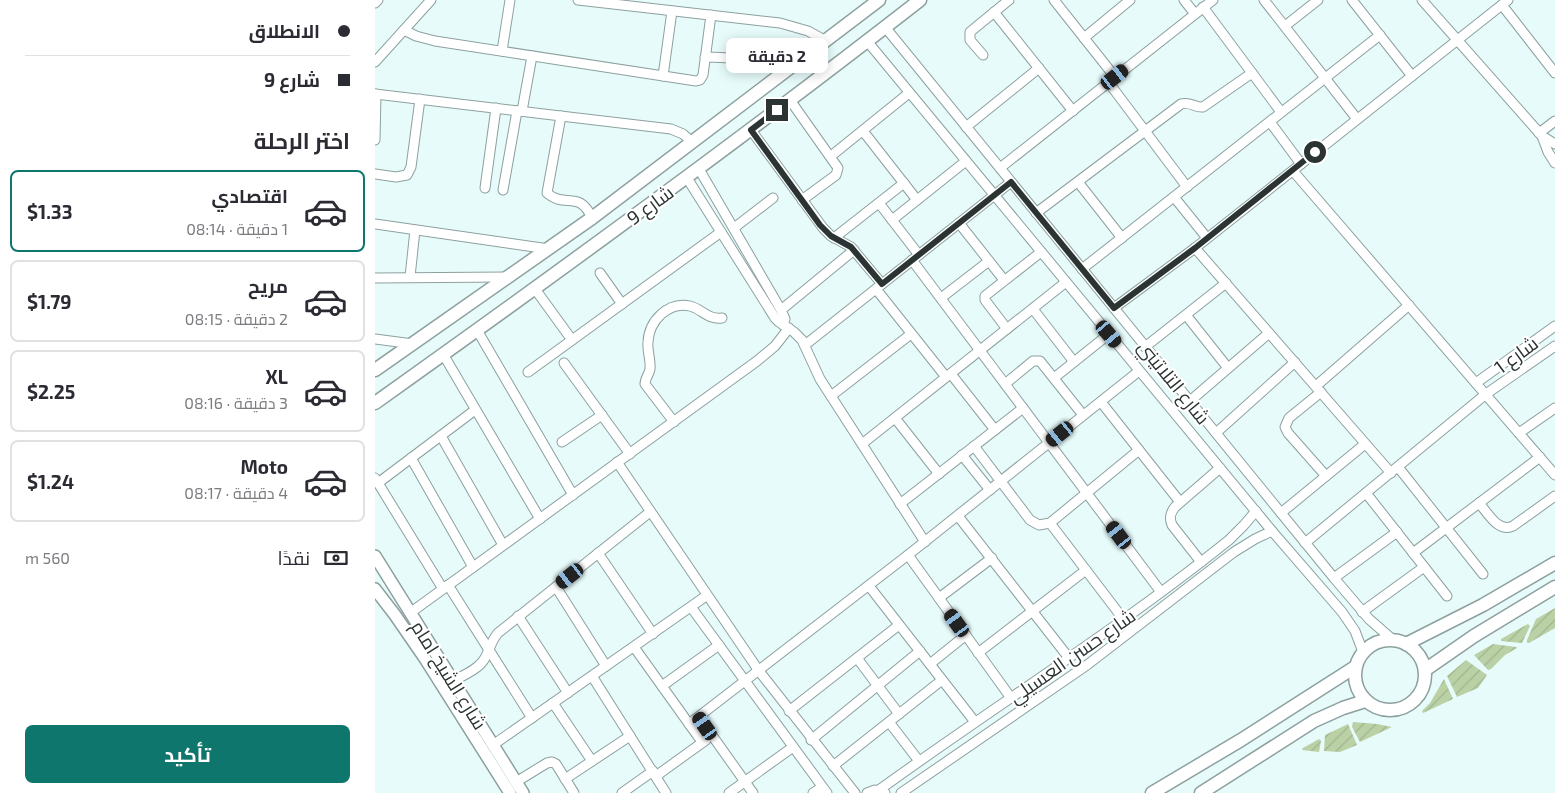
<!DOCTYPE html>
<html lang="ar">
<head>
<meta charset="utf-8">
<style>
  :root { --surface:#fff; --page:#f7f7f7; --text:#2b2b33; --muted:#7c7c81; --line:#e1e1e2; --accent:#0f766e }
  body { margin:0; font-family:"Exo 2",Cairo,sans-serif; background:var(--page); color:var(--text); direction:rtl; height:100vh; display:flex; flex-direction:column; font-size:19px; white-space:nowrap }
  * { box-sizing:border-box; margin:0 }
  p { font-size:16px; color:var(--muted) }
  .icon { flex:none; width:28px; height:28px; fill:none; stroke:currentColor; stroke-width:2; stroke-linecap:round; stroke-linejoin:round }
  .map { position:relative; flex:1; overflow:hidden; direction:ltr }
  .panel { display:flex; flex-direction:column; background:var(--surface); width:375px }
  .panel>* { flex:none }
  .hud { display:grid; align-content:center; height:110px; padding:0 25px; background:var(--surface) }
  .end { position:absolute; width:22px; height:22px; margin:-11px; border:6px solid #2b3333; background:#fff; box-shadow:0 0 0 2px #fff }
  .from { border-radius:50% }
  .bubble { position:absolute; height:35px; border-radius:8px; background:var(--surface); box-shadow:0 2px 12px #0003; font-size:16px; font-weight:700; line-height:35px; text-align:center; direction:rtl }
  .car { position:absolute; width:15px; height:30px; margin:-15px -8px; border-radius:6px; box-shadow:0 0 4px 1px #0007; background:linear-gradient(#222 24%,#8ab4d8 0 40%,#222 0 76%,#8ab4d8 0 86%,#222 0) }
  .hud b { display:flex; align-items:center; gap:18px; height:48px; font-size:19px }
  .hud b+b { border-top:1px solid var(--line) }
  .hud i { width:12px; height:12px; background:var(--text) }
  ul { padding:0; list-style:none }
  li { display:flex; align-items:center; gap:15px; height:82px; margin:0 10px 8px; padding:0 15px; border:2px solid var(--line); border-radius:8px }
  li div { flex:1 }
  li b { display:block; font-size:19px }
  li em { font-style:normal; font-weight:700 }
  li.active { border-color:var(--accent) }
  li>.icon { width:45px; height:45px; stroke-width:1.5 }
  h2 { padding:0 25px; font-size:22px; line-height:60px }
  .pay { display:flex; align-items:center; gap:12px; height:55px; padding:0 25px; font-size:19px }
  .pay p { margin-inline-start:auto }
  .cta { display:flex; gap:10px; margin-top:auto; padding:10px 25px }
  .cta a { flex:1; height:58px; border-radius:8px; background:var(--accent); color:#fff; font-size:20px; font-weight:700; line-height:58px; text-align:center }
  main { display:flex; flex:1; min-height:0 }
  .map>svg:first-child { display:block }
  .garden { fill:url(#garden-furrows) }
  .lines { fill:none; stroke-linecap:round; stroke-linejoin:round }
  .minor-casing { stroke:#8da0a0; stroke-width:11 }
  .tertiary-casing { stroke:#8da0a0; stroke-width:14 }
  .secondary-casing { stroke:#8da0a0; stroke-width:15 }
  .minor { stroke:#fff; stroke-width:9 }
  .tertiary { stroke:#fff; stroke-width:11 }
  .secondary { stroke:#fff; stroke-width:12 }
  .route { stroke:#2b3333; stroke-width:6 }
  .labels { text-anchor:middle; stroke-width:4.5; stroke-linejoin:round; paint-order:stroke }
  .street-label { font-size:19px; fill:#2b3333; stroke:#fff }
</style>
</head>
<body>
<main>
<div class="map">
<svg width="1180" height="793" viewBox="0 0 1180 793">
  <defs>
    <pattern id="garden-furrows" width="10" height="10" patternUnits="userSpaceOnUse" patternTransform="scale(1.25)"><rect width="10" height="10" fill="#bad1a6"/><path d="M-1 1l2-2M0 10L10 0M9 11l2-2" fill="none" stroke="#a0b48f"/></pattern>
  </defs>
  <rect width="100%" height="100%" fill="#e7fbfb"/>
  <g class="garden">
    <polygon points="1180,608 1180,628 1154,643 1152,643 1152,640 1161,619"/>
    <polygon points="1153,624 1155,626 1147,643 1126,641 1126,639"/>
    <polygon points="1118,644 1141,647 1142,648 1130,655 1116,669 1113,670 1099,655"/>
    <polygon points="1091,660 1112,675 1103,688 1082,697 1072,676"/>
    <polygon points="1069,679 1078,699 1048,713 1047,711 1055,703"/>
    <polygon points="978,722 1002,724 1017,727 985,742 977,727"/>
    <polygon points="973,724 982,745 965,752 949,751 950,735"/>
    <polygon points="944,739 946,741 944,752 927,750 928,748"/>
  </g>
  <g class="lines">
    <g class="minor-casing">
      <g id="minor">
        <polyline points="203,0 405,23 433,31 451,41"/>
        <polyline points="679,0 740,77"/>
        <polyline points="809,0 820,14"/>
        <polyline points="889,0 982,119"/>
        <polyline points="977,0 1037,76"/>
        <polyline points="1047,0 1167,136 1180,144"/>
        <polyline points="0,3 3,0"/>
        <polyline points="1127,5 1180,73"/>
        <polyline points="828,7 906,112"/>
        <polyline points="619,12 698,111"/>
        <polyline points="910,26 943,0"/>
        <polyline points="510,27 959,578 994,619 1018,640"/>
        <polyline points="29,30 41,36 60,41 321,81 325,80 328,75 336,15"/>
        <polyline points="709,38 755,0"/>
        <polyline points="492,41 897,531 967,612 980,631 988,652"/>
        <polyline points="127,51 135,0"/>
        <polyline points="608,55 595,40 595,32 634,0"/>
        <path d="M330 57C359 58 385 57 410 72"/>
        <polyline points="0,62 56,0"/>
        <polyline points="288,76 297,11"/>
        <polyline points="734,83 812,187"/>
        <polyline points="0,94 296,129 308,134 317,142"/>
        <polyline points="415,100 463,168 461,175 427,200"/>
        <polyline points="147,111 157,56"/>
        <path d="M186 116 172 193C190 209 204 189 217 218"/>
        <polyline points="895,122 926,164"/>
        <polyline points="591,127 664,68"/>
        <polyline points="376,130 448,228 456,236 476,247 507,284"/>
        <polyline points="488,131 542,200"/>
        <polyline points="1164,133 1180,121"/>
        <polyline points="1167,136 1173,152 1180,163"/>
        <polyline points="0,140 1,94"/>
        <polyline points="456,156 534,93"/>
        <polyline points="625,168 838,0"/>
        <polyline points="324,169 406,310 410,319 408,325"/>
        <polyline points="918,171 1180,475"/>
        <polyline points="0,174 21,177 32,175 36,167 45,99"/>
        <polyline points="312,178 400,318 404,322 419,332 427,340 445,379 550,542"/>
        <polyline points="703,182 747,238"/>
        <polyline points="110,188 121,108"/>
        <polyline points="128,190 142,111"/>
        <polyline points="799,197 832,238"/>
        <polyline points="504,203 544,255"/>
        <path d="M661 213 806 104C815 101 820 108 828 107L877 73"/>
        <polyline points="517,220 591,161"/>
        <polyline points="584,223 629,280"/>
        <polyline points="0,224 174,249"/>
        <polyline points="359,228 398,198"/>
        <polyline points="459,238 529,183"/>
        <polyline points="820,248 1016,473"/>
        <polyline points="537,260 786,592"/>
        <polyline points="707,269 1005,35"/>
        <polyline points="225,273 247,304"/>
        <polyline points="35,277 40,230"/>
        <polyline points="0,278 132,277"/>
        <polyline points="160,289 197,340"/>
        <polyline points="501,289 571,377"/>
        <polyline points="566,298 614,261"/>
        <polyline points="739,308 820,248 1133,0"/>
        <polyline points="658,309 699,362"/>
        <polyline points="406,310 479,250"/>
        <polyline points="811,315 853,368"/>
        <polyline points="632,329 610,300 610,296 666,252"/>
        <polyline points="102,330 198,495"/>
        <polyline points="0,339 38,344"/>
        <polyline points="430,345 636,182"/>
        <polyline points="770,347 851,283"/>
        <polyline points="68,354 165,519"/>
        <polyline points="189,363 255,454"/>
        <polyline points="153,372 346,232"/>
        <polyline points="576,374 620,430"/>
        <polyline points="679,378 734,334"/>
        <polyline points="1101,383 1180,326"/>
        <polyline points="630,384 658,361 665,361 708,415"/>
        <polyline points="941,386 1034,305"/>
        <polyline points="946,392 914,418 910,427 913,433 951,476"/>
        <polyline points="456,396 536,334"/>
        <polyline points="815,401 894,333"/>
        <polyline points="726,402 805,502"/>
        <polyline points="520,418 564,474"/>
        <path d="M299 422 270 384C270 378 274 375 275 369 276 360 272 351 273 342 274 321 293 301 315 306 327 309 333 320 347 318"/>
        <polyline points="841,433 920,362"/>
        <polyline points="1144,433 1180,408"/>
        <polyline points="66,436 128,545"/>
        <polyline points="187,442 227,415"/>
        <polyline points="487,444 691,282"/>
        <polyline points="599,446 655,520 664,525 675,523 764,450"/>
        <polyline points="587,455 615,490"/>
        <polyline points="36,458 98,567"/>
        <polyline points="242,462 384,671 480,793"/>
        <polyline points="1023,467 1108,574"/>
        <polyline points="0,478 68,589"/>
        <polyline points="3,483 100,410"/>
        <polyline points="991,493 1072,596"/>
        <path d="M1104 503C1113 513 1123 533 1138 526L1180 496"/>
        <polyline points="525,504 648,408"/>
        <polyline points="906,513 990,444"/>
        <polyline points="583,516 694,658"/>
        <polyline points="675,523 749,620"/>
        <polyline points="930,543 1111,394 1180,346"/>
        <polyline points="223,553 278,634"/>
        <polyline points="1038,553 1165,457"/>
        <polyline points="533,555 636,698"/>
        <path d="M826 562 797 525C794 518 795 513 800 507L845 468"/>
        <polyline points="959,578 1022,532"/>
        <polyline points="73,585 157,718"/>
        <polyline points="494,586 600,722"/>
        <polyline points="181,587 231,666"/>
        <polyline points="564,598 617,558"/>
        <polyline points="316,607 452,793"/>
        <polyline points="987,612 1049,567"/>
        <polyline points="35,613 382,361 400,346 414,328"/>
        <polyline points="143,616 193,693"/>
        <polyline points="259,647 327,742"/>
        <polyline points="603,653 711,570"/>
        <polyline points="482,658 524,714"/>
        <polyline points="555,664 591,635"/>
        <polyline points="217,676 291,793"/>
        <path d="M78 681C89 675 104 669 110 658 115 649 116 641 123 633L275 512"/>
        <polyline points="287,686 344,645"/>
        <polyline points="178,703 217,761"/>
        <polyline points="414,711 524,625"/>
        <polyline points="324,717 378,793"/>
        <polyline points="514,722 544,761"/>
        <polyline points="314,724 533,555 764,371"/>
        <polyline points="436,740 545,651"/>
        <polyline points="118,745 331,596"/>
        <polyline points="458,766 567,680"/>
        <polyline points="281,776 331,740"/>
        <polyline points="190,779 255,736"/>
        <polyline points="141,782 172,763 177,762 181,764 199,793"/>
        <path d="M504 790C620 706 742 630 854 540L869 525 881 511"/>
        <polyline points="247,793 278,771"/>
        <polyline points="354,793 418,747"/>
        <polyline points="438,793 447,787"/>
        <polyline points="492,793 500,790 510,793"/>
        <polyline points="526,793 712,665 859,552 880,539 897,531"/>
      </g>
    </g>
    <g class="tertiary-casing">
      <g id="tertiary">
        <polyline points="0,556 148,793"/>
        <polyline points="0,589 20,615 51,660 135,793"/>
      </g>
    </g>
    <g class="secondary-casing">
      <g id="secondary">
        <polyline points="0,370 217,218 504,0"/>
        <path d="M0 403C184 272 367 139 545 0"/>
        <circle cx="1015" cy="675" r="35"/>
        <polyline points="1031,644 1108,605 1180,563"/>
        <polyline points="1050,670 1099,636 1180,587"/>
        <polyline points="777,793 866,740 980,667"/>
        <polyline points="826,793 939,721 968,708 990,701"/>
      </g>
    </g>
    <use href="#minor" class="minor"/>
    <use href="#tertiary" class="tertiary"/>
    <use href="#secondary" class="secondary"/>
  </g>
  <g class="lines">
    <polyline class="route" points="402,110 376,130 445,225 456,236 476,247 507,284 636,182 739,308 820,248 940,152"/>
  </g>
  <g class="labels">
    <g class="street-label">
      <text transform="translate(275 205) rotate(-36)" y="7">شارع 9</text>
      <text transform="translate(1141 355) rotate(-36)" y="7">شارع 1</text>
      <text transform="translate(799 382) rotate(51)" y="7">شارع التلاتيني</text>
      <text transform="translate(697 656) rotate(-35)" y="7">شارع حسن العسيلي</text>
      <text transform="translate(74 675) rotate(58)" y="7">شارع الشيخ امام</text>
    </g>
  </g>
</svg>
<i class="end from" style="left:940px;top:152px"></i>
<i class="end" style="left:402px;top:110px"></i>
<div class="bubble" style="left:351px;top:38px;width:102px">2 دقيقة</div>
<i class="car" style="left:740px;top:77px;rotate:52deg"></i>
<i class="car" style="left:734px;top:334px;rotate:140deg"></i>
<i class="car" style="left:685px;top:434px;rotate:231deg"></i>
<i class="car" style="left:744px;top:535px;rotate:323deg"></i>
<i class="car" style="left:195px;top:576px;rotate:232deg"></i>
<i class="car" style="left:582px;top:623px;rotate:324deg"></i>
<i class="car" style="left:330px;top:726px;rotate:325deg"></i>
</div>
<section class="panel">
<div class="hud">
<b><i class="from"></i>الانطلاق</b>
<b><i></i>شارع 9</b>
</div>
<h2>اختر الرحلة</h2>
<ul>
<li class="active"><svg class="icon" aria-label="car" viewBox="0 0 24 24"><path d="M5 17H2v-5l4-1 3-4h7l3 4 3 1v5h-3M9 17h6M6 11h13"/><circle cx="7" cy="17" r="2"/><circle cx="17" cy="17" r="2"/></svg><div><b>اقتصادي</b><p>1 دقيقة · 08:14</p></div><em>$1.33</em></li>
<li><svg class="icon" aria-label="car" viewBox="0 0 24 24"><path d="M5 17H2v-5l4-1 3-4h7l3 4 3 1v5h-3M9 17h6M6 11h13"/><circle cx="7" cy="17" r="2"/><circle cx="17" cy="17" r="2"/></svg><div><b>مريح</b><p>2 دقيقة · 08:15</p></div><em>$1.79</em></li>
<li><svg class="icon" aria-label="car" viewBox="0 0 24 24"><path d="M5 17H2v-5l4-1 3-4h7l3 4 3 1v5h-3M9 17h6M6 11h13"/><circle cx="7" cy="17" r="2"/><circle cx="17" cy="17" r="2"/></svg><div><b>XL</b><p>3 دقيقة · 08:16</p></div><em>$2.25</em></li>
<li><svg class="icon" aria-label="car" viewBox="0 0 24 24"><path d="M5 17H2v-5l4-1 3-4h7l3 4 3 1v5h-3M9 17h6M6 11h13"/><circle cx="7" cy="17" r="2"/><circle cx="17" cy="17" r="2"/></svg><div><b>Moto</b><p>4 دقيقة · 08:17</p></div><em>$1.24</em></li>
</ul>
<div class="pay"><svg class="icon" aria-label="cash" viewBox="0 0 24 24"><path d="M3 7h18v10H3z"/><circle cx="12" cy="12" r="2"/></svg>نقدًا<p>560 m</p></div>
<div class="cta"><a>تأكيد</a></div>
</section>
</main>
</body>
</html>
